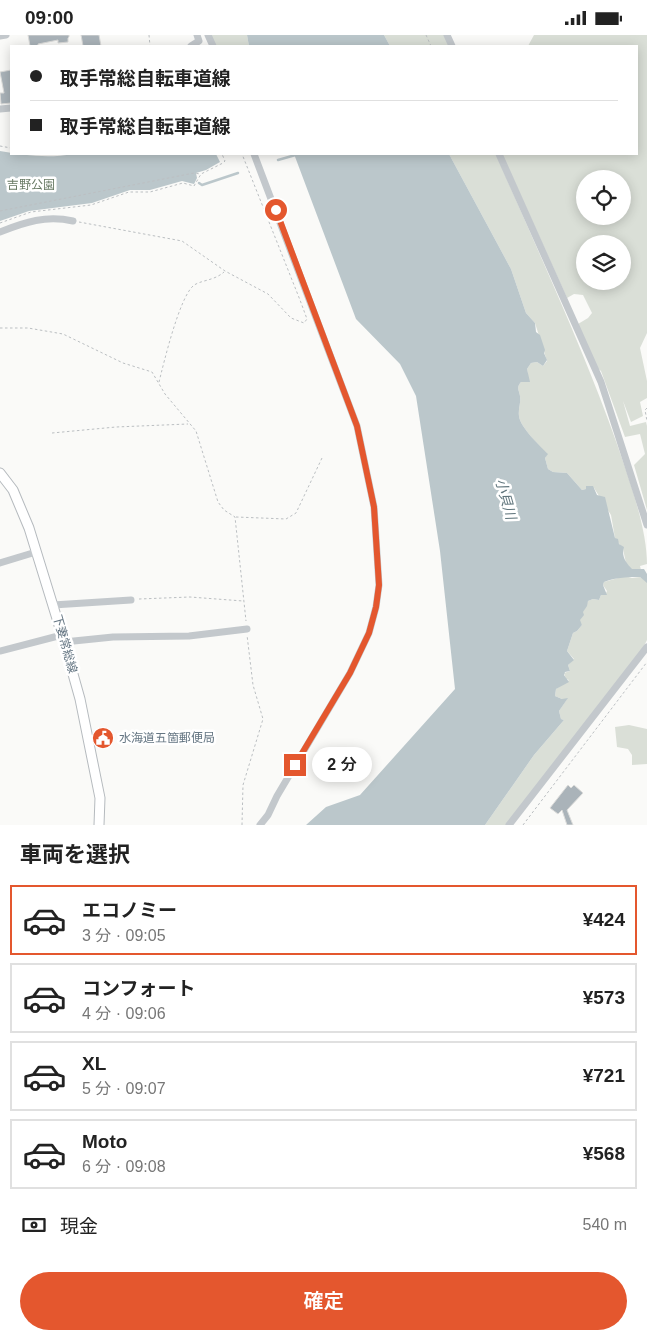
<!DOCTYPE html>
<html lang="ja">
<head>
<meta charset="utf-8">
<style>
  :root { --surface:#fff; --page:#f6f6f6; --text:#222; --muted:#767676; --line:#e0e0e0; --accent:#e4572e }
  body { margin:0; font-family:Helvetica,"Noto Sans JP",sans-serif; background:var(--page); color:var(--text); height:100vh; display:flex; flex-direction:column; font-size:19px; white-space:nowrap }
  * { box-sizing:border-box; margin:0 }
  p { font-size:16px; color:var(--muted) }
  .icon { flex:none; width:28px; height:28px; fill:none; stroke:currentColor; stroke-width:2; stroke-linecap:round; stroke-linejoin:round }
  .map { position:relative; height:790px; overflow:hidden }
  .drawer { display:flex; flex-direction:column; background:var(--surface); flex:1 }
  .drawer>* { flex:none }
  .guide { position:absolute; left:10px; top:10px; width:628px; height:110px; border-radius:0px; box-shadow:0 2px 12px #0003; display:grid; align-content:center; height:110px; padding:0 20px; background:var(--surface) }
  .fabs { position:absolute; left:576px; top:135px; display:grid; gap:10px }
  .fabs a { display:grid; place-items:center; width:55px; height:55px; border-radius:50%; background:var(--surface); box-shadow:0 2px 12px #0003; font-size:25px }
  .end { position:absolute; width:22px; height:22px; margin:-11px; border:6px solid #e4572e; background:#fff; box-shadow:0 0 0 2px #fff }
  .from { border-radius:50% }
  .bubble { position:absolute; height:35px; border-radius:18px; background:var(--surface); box-shadow:0 2px 12px #0003; font-size:16px; font-weight:600; line-height:35px; text-align:center }
  .guide b { display:flex; align-items:center; gap:18px; height:48px; font-size:19px }
  .guide b+b { border-top:1px solid var(--line) }
  .guide i { width:12px; height:12px; background:var(--text) }
  ul { padding:0; list-style:none }
  li { display:flex; align-items:center; gap:15px; height:70px; margin:0 10px 8px; padding:0 10px; border:2px solid var(--line); border-radius:0px }
  li div { flex:1 }
  li b { display:block; font-size:19px }
  li em { font-style:normal; font-weight:600 }
  li.selected { border-color:var(--accent) }
  li>.icon { width:45px; height:45px; stroke-width:1.5 }
  h2 { padding:0 20px; font-size:22px; line-height:60px }
  .pay { display:flex; align-items:center; gap:12px; height:55px; padding:0 20px; font-size:19px }
  .pay p { margin-inline-start:auto }
  .cta { display:flex; gap:10px; margin-top:auto; padding:10px 20px }
  .cta a { flex:1; height:58px; border-radius:30px; background:var(--accent); color:#fff; font-size:20px; font-weight:600; line-height:58px; text-align:center }
  .status { display:flex; justify-content:space-between; align-items:center; height:35px; padding:0 25px; background:var(--surface); direction:ltr }
  .status svg { height:14px; fill:currentColor }
  .map>svg:first-child { display:block }
  .green { fill:#dadfd7; fill-rule:evenodd }
  .water { fill:#bbc7cb }
  .lines { fill:none; stroke-linecap:round; stroke-linejoin:round }
  .stream { stroke:#bbc7cb; stroke-width:2.5 }
  .building { fill:#aab3b9; stroke:#dcdcda }
  .major-casing { stroke:#b5babe; stroke-width:11 }
  .path { stroke:#bbbfc2; stroke-width:1; stroke-dasharray:2.5 2.5; stroke-linecap:butt }
  .minor { stroke:#c3c8cc; stroke-width:7 }
  .major { stroke:#fff; stroke-width:9 }
  .route { stroke:#e4572e; stroke-width:6 }
  .labels { text-anchor:middle; stroke-width:5; stroke-linejoin:round; paint-order:stroke }
  .park-label { font-size:12px; fill:#687a64; stroke:#fff }
  .street-label { font-size:12px; fill:#657683; stroke:#fff }
  .poi-label { font-size:12px; fill:#657683; stroke:#fff; text-anchor:start }
  .water-label { font-size:14px; font-style:italic; fill:#60757c; stroke:#fff }
</style>
</head>
<body>
<div class="status"><b>09:00</b><svg viewBox="0 0 49 12"><path d="M0 12V9h3v3zM5 12V6h3v6zM10 12V3h3v9zM15 12V0h3v12zM26 1h20v11H26zM47 4h2v5h-2z"/></svg></div>
<div class="map">
<svg width="647" height="790" viewBox="0 0 647 790">
  <rect width="100%" height="100%" fill="#fafaf8"/>
  <g class="green">
    <polygon points="210,0 247,0 249,11 215,11"/>
    <polygon points="384,0 444,0 449,11 390,11"/>
    <path d="M534 0H647V298L640 313 647 346V363L640 367 643 381 631 387 623 366 630 391 646 387 647 391V475L634 430 645 419 640 399 625 402 601 336 596 332 578 289 588 283 592 278 583 260 574 259 567 263 502 119H636V11H528ZM585 144H622V181H585ZM585 209H622V246H585Z"/>
    <path d="M449 119H496C537 215 582 310 617 409 629 444 647 493 647 529L640 531 641 535 631 534 626 528 623 514 615 503 611 480 594 453 587 451 586 454 582 455 567 438 553 437 548 434 545 423 547 419C540 411 520 392 519 381 518 375 521 368 520 361 519 355 516 353 521 347H525L528 342 527 334 531 328 537 327 543 331 547 326 535 288 526 278 511 234Z"/>
    <polygon points="625,541 632,543 640,542 647,547 647,605 643,613 506,790 485,790 534,720 564,685 561,684 559,676 567,664 562,664 555,661 556,654 569,645 566,644 564,638 570,636 568,630 574,624 567,616 573,598 577,596 582,590 579,585 588,566 593,564 599,565 601,560 605,560 607,556 603,550 604,547"/>
    <polygon points="629,690 647,694 647,729 632,730 632,720 628,714 617,712 615,692"/>
  </g>
  <g class="water">
    <polygon points="247,0 384,0 390,11 249,11"/>
    <path d="M0 116C24 120 47 124 73 119H216L220 127 206 135 196 138 197 143 194 149 182 146 150 155H130L92 168 29 176 0 186Z"/>
    <path d="M294 119H449L511 234 526 278 535 288 536 297 540 300 545 315 544 318 547 325 543 331 537 327 531 328 527 334 530 347H521C516 353 519 355 520 361 521 368 518 375 519 381 520 392 540 411 548 419L545 423 548 434 553 437 567 438 582 455 586 454V451H593L597 460 605 462 615 503 618 504 619 509 624 512C621 521 626 528 632 534H644L647 539V548L640 542C629 542 617 542 604 547L603 550 607 560H601L599 565 593 564 588 566 587 571 583 577 584 580 580 585 582 590 577 596 573 598 567 616 574 625 568 630 570 636 565 637 564 640 569 647 556 654 555 661 562 664 568 663 559 676 561 684 564 685 534 720 485 790H306L326 772 360 760 455 654 440 516 416 361 400 329 356 284Z"/>
  </g>
  <g class="lines">
    <g class="stream">
      <polyline points="278,125 299,119"/>
      <polyline points="199,148 202,150 238,138"/>
    </g>
  </g>
  <g class="building">
    <polygon points="28,0 69,0 69,2 68,3 68,7 58,8 58,5 38,9 38,11 30,11"/>
    <polygon points="81,0 99,0 101,11 83,11"/>
    <polygon points="11,35 11,68 1,69 0,58 4,58 0,37"/>
    <polygon points="95,698 111,698 112,707 96,708"/>
    <polygon points="568,750 571,753 574,750 583,758 567,775 573,790 567,790 562,775 558,779 550,773"/>
  </g>
  <g class="lines">
    <g class="major-casing">
      <polyline id="major" points="0,438 13,455 29,493 62,600 80,664 100,763 99,790"/>
    </g>
    <g class="path">
      <polyline points="149,0 150,11"/>
      <polyline points="426,0 431,11"/>
      <polyline points="0,111 11,113"/>
      <polyline points="0,176 194,138 200,139"/>
      <polyline points="79,187 182,206 225,236 268,259 291,283 304,288 307,284 300,265 242,119"/>
      <polyline points="0,188 31,177 91,170 129,157 150,157 183,148 194,151 201,139 223,128 225,126 222,119"/>
      <polyline points="0,293 28,293 63,299 123,328 152,337 165,359 196,396 218,467 224,475 235,482 246,586"/>
      <path d="M159 347C164 327 179 264 193 251 200 245 214 246 224 237"/>
      <polyline points="647,373 645,375 647,386"/>
      <polyline points="52,398 116,392 188,389"/>
      <polyline points="236,482 286,484 296,478 322,423"/>
      <polyline points="139,564 190,562 243,566"/>
      <polyline points="242,790 243,750 263,684 253,650 247,600"/>
      <polyline points="523,790 647,627"/>
    </g>
    <g class="minor">
      <polyline points="208,0 213,11"/>
      <polyline points="447,0 452,11"/>
      <polyline points="0,1 6,0"/>
      <polyline points="191,11 199,6 197,0"/>
      <polyline points="0,74 11,73"/>
      <polyline points="254,119 357,391 374,472 379,550 376,572 369,598 350,638 277,761 268,780 260,790"/>
      <polyline points="499,119 601,347 647,490"/>
      <path d="M0 197C25 187 46 180 73 186"/>
      <polyline points="0,528 36,517"/>
      <polyline points="53,570 131,565"/>
      <polyline points="64,607 113,602 189,601 247,594"/>
      <polyline points="0,616 62,600"/>
      <polyline points="509,790 647,612"/>
    </g>
    <use href="#major" class="major"/>
  </g>
  <g class="lines">
    <polyline class="route" points="276,175 357,391 374,472 379,550 376,572 369,598 350,638 295,730"/>
  </g>
  <defs>
    <g id="civic-disc" transform="scale(1.125)"><circle r="9.5" fill="#e4572e" stroke="#fff"/><path d="M-.6-6.5H3V-4.5H.6V-3L4-1V1h2V6H-6V1h2V-1L-.6-3ZM-1.2 2.5V6h2.4V2.5Z" fill="#fff"/></g>
  </defs>
  <g fill-rule="evenodd">
    <use href="#civic-disc" x="103" y="703"/>
  </g>
  <g class="labels">
    <g class="park-label">
      <text x="31" y="154">吉野公園</text>
    </g>
    <g class="street-label">
      <text transform="translate(65 609) rotate(74)" y="4">下妻常総線</text>
    </g>
    <g class="poi-label">
      <text x="119" y="707">水海道五箇郵便局</text>
    </g>
    <g class="water-label">
      <text transform="translate(506 464) rotate(74)" y="5">小貝川</text>
    </g>
  </g>
</svg>
<div class="fabs">
<a><svg class="icon" aria-label="locate" viewBox="0 0 24 24"><circle cx="12" cy="12" r="6"/><path d="M12 2v4M12 18v4M2 12h4M18 12h4"/></svg></a>
<a><svg class="icon" aria-label="layers" viewBox="0 0 24 24"><path d="M12 4l9 5-9 5-9-5zM3 14l9 5 9-5"/></svg></a>
</div>
<i class="end from" style="left:276px;top:175px"></i>
<i class="end" style="left:295px;top:730px"></i>
<div class="bubble" style="left:312px;top:712px;width:60px">2 分</div>
<div class="guide">
<b><i class="from"></i>取手常総自転車道線</b>
<b><i></i>取手常総自転車道線</b>
</div>
</div>
<section class="drawer">
<h2>車両を選択</h2>
<ul>
<li class="selected"><svg class="icon" aria-label="car" viewBox="0 0 24 24"><path d="M5 17H2v-5l4-1 3-4h7l3 4 3 1v5h-3M9 17h6M6 11h13"/><circle cx="7" cy="17" r="2"/><circle cx="17" cy="17" r="2"/></svg><div><b>エコノミー</b><p>3 分 · 09:05</p></div><em>¥424</em></li>
<li><svg class="icon" aria-label="car" viewBox="0 0 24 24"><path d="M5 17H2v-5l4-1 3-4h7l3 4 3 1v5h-3M9 17h6M6 11h13"/><circle cx="7" cy="17" r="2"/><circle cx="17" cy="17" r="2"/></svg><div><b>コンフォート</b><p>4 分 · 09:06</p></div><em>¥573</em></li>
<li><svg class="icon" aria-label="car" viewBox="0 0 24 24"><path d="M5 17H2v-5l4-1 3-4h7l3 4 3 1v5h-3M9 17h6M6 11h13"/><circle cx="7" cy="17" r="2"/><circle cx="17" cy="17" r="2"/></svg><div><b>XL</b><p>5 分 · 09:07</p></div><em>¥721</em></li>
<li><svg class="icon" aria-label="car" viewBox="0 0 24 24"><path d="M5 17H2v-5l4-1 3-4h7l3 4 3 1v5h-3M9 17h6M6 11h13"/><circle cx="7" cy="17" r="2"/><circle cx="17" cy="17" r="2"/></svg><div><b>Moto</b><p>6 分 · 09:08</p></div><em>¥568</em></li>
</ul>
<div class="pay"><svg class="icon" aria-label="cash" viewBox="0 0 24 24"><path d="M3 7h18v10H3z"/><circle cx="12" cy="12" r="2"/></svg>現金<p>540 m</p></div>
<div class="cta"><a>確定</a></div>
</section>
</body>
</html>
